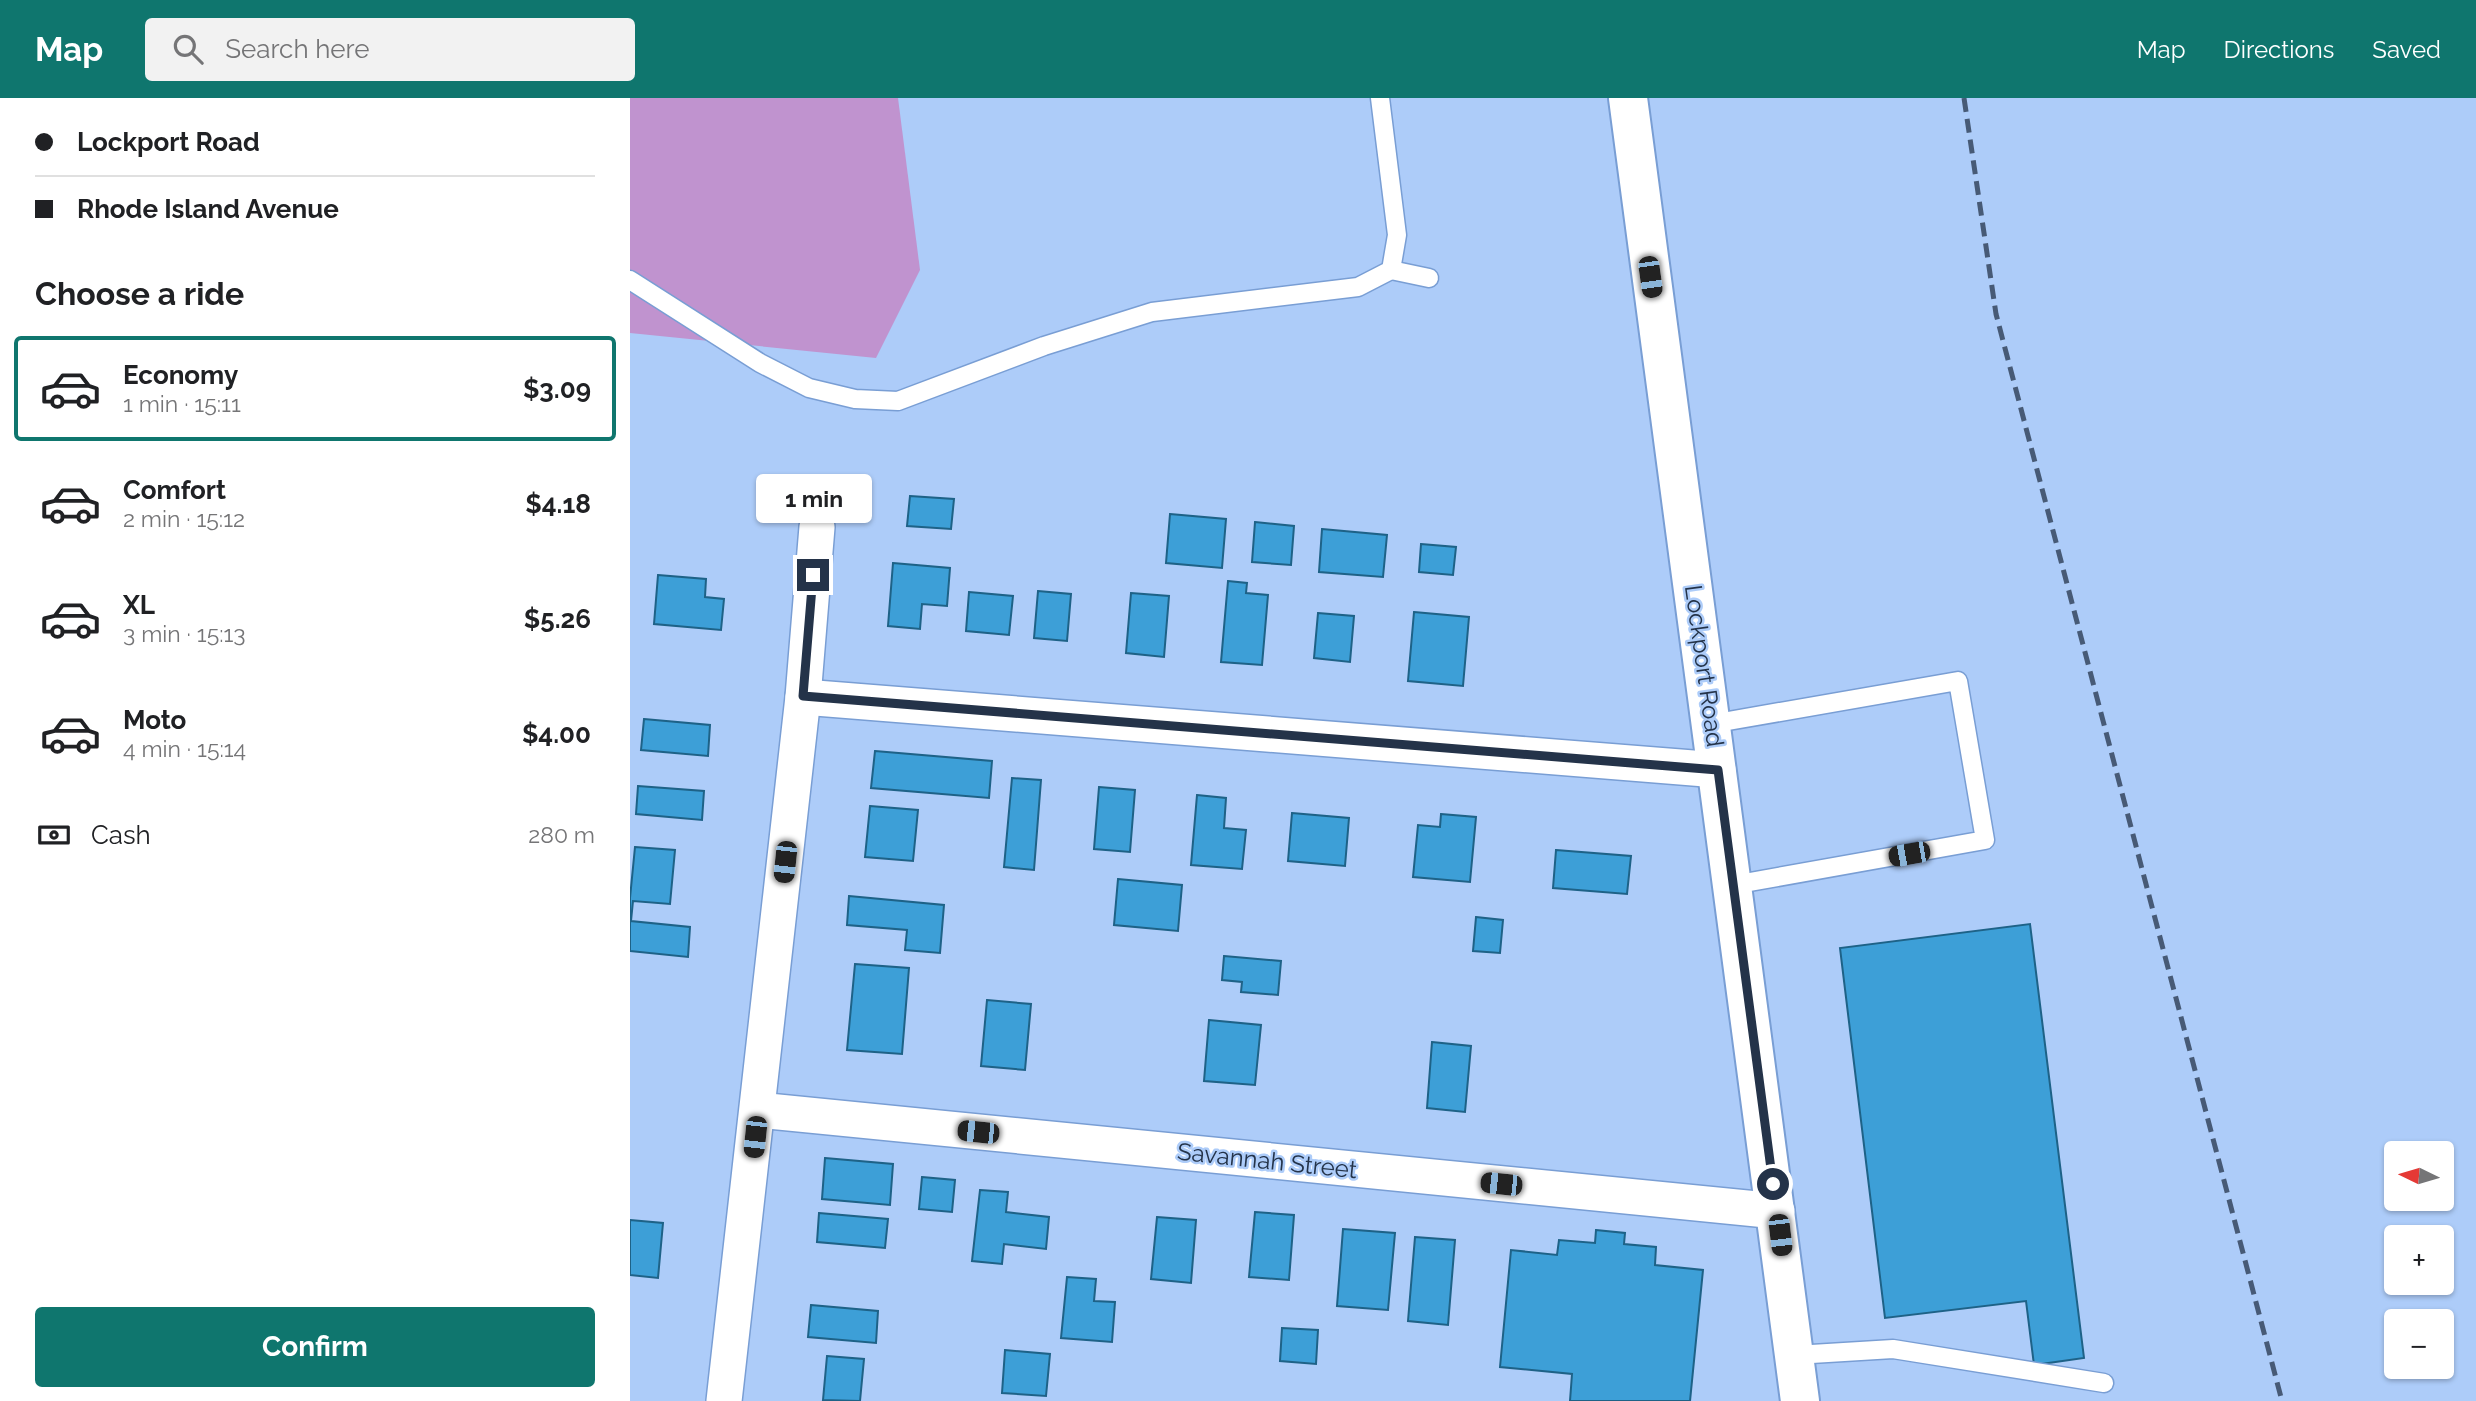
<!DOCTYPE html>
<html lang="en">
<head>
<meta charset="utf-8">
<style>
  :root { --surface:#fff; --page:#f2f2f2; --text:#202124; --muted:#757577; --line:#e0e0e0; --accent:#0f766e }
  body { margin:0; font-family:Raleway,sans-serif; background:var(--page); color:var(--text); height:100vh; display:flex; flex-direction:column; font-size:26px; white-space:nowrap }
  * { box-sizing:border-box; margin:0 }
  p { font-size:23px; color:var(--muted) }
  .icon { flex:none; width:38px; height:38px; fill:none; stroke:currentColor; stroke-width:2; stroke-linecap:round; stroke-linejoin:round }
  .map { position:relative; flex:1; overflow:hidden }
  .drawer { display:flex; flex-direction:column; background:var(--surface); width:630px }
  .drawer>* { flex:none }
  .top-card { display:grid; align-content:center; height:154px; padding:0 35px; background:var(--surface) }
  .needle { width:46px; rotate:275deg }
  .controls { position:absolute; left:1754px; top:1043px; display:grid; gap:14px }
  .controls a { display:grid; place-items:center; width:70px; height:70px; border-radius:7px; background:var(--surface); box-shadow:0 2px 5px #0004; font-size:35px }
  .end { position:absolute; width:32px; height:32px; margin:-16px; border:9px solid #243349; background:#fff; box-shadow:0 0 0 4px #fff }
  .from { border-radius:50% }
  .bubble { position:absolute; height:49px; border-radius:7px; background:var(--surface); box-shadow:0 2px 5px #0004; font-size:23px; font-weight:700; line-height:49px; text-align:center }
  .car { position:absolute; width:21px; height:42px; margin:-21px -10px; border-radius:9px; box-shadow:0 0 5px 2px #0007; background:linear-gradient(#222 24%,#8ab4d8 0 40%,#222 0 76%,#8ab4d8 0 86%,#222 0) }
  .top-card b { display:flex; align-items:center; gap:24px; height:66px; font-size:26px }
  .top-card b+b { border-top:2px solid var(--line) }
  .top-card i { width:18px; height:18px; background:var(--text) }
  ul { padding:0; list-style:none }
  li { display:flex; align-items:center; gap:21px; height:105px; margin:0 14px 10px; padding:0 21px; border:4px solid transparent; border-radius:7px }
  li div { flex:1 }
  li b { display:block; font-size:26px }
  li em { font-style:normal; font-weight:700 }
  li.selected { border-color:var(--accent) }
  li>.icon { width:63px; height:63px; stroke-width:1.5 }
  h2 { padding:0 35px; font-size:32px; line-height:84px }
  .pay { display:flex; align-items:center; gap:18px; height:77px; padding:0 35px; font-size:26px }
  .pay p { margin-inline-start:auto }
  .button { display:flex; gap:14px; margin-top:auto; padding:14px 35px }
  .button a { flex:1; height:80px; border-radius:7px; background:var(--accent); color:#fff; font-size:28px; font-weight:700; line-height:80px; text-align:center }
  header { display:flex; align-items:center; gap:42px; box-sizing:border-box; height:98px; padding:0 35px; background:var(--accent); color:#fff }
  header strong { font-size:33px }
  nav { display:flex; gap:38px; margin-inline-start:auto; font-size:24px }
  .search { width:490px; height:63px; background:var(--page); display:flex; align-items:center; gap:18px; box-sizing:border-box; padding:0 24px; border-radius:7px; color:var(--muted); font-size:26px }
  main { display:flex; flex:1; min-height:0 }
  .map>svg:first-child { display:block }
  .green { fill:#c093cf }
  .building { fill:#3d9fd7; stroke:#1e6287; stroke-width:2 }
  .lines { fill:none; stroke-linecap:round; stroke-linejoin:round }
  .lane-casing { stroke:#799ed4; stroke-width:21 }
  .street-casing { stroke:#799ed4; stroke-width:38 }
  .secondary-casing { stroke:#799ed4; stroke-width:42 }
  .lane { stroke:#fff; stroke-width:18 }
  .street { stroke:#fff; stroke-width:35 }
  .secondary { stroke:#fff; stroke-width:38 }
  .rail { stroke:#475a76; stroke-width:5; stroke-dasharray:14 7; stroke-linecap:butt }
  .route { stroke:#243349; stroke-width:9 }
  .labels { text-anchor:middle; stroke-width:5; stroke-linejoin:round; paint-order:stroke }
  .street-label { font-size:24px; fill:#243349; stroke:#adccf9 }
</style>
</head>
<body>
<header>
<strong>Map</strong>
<div class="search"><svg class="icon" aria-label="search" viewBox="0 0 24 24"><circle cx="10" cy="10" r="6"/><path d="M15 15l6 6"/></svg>Search here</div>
<nav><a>Map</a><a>Directions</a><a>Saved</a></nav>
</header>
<main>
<section class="drawer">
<div class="top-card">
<b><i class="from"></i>Lockport Road</b>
<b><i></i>Rhode Island Avenue</b>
</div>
<h2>Choose a ride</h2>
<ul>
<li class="selected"><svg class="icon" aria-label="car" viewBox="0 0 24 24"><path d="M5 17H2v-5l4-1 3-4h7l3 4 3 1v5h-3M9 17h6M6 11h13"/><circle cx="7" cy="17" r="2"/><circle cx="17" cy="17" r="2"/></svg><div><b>Economy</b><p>1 min · 15:11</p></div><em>$3.09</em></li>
<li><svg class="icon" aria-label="car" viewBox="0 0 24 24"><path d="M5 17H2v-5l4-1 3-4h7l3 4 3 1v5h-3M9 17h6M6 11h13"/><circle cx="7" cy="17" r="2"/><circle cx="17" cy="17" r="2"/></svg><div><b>Comfort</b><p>2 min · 15:12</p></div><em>$4.18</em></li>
<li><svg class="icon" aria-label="car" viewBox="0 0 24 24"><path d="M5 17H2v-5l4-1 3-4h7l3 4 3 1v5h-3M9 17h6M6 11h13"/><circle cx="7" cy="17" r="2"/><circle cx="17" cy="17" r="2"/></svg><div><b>XL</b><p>3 min · 15:13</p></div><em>$5.26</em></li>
<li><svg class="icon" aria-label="car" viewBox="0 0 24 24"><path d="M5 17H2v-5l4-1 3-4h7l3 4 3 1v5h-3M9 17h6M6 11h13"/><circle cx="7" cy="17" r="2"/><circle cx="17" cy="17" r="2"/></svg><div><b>Moto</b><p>4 min · 15:14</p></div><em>$4.00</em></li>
</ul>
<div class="pay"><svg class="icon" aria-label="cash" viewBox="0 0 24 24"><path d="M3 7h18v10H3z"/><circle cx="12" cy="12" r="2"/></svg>Cash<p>280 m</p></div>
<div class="button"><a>Confirm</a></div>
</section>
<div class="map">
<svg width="1846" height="1303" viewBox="0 0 1846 1303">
  <rect width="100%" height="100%" fill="#adccf9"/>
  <polygon class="green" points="0,0 268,0 290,172 246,260 0,235"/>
  <g class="building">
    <polygon points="280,398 324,401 321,431 277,428"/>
    <polygon points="540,416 596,421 592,470 536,465"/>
    <polygon points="625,424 664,428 661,467 622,464"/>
    <polygon points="692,431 757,437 753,479 689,474"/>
    <polygon points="791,446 826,449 823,477 789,474"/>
    <polygon points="263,465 320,470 317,508 292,506 290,531 258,528"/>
    <polygon points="28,477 76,481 75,499 94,501 91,532 24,526"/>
    <polygon points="598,483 617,485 616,495 638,497 632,567 591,564"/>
    <polygon points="408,493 441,496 437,543 404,540"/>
    <polygon points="339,494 383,498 379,537 336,533"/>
    <polygon points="501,495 539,498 534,559 496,555"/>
    <polygon points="784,514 839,519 833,588 778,583"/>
    <polygon points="688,515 724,518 720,564 684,560"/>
    <polygon points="14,621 80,627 78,658 11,652"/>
    <polygon points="245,653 362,663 359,700 241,690"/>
    <polygon points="382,680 411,682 404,772 374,769"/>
    <polygon points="8,688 74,693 72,722 6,716"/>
    <polygon points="469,689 505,692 500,754 464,751"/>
    <polygon points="567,697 596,700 594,730 616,732 612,771 561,767"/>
    <polygon points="240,708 288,712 283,763 235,759"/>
    <polygon points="662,715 719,720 715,768 658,763"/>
    <polygon points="811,716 846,719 840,784 783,779 788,727 810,729"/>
    <polygon points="5,749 45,752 40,806 3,803 1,823 60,829 58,859 0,853 0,800"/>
    <polygon points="926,752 1001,758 997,796 923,790"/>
    <polygon points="488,781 552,787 548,833 484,827"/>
    <polygon points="219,798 314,807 310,855 275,852 277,832 217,827"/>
    <polygon points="846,819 873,822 870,855 843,853"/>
    <polygon points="1400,826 1454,1260 1404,1267 1396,1203 1255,1220 1210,850"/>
    <polygon points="594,858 651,863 648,897 611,894 612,884 592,882"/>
    <polygon points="225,866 279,870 272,956 217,952"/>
    <polygon points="357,902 401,906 395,972 351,968"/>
    <polygon points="579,922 631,927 625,987 574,983"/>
    <polygon points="802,944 841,948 835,1014 797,1010"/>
    <polygon points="195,1060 263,1066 260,1107 192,1101"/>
    <polygon points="292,1079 325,1082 322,1114 289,1111"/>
    <polygon points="350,1092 378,1094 376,1114 419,1119 416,1151 374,1146 372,1166 342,1163"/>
    <polygon points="625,1114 664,1117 659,1182 619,1179"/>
    <polygon points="189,1115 258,1121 255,1150 187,1144"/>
    <polygon points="527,1119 566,1122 561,1185 521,1181"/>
    <polygon points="0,1122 33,1125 28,1180 0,1177"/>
    <polygon points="713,1131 765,1135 758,1212 707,1208"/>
    <polygon points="966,1132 995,1135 994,1146 1026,1149 1025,1167 1073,1172 1060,1303 940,1303 942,1276 870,1269 881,1152 927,1157 929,1142 965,1145"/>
    <polygon points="785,1139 825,1142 818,1227 778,1223"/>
    <polygon points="437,1179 466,1181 464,1203 485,1204 482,1244 431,1240"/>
    <polygon points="181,1207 248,1213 246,1245 178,1239"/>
    <polygon points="652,1230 688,1232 686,1266 650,1263"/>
    <polygon points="375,1252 420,1256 416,1298 372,1295"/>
    <polygon points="197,1258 234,1261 230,1303 193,1302"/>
  </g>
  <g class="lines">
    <g class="lane-casing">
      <g id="lane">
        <polyline points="761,172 799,180"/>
        <polyline points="0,182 130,265 179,290 225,301 268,303 414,248 522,214 728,189 761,172 767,137 750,0"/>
        <polyline points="1081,626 1328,583 1355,742 1103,787"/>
        <polyline points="1165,1257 1263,1251 1474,1285"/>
      </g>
    </g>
    <g class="street-casing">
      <g id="street">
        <polyline points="173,599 1088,672"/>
        <polyline points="128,1012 1147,1113"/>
        <polyline points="94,1303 173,599 187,429"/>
      </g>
    </g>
    <g class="secondary-casing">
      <polyline id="secondary" points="998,0 1170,1303"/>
    </g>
    <use href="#lane" class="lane"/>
    <use href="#street" class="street"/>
    <use href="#secondary" class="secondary"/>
    <polyline class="rail" points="1334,0 1366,216 1652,1303"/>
  </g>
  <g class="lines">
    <polyline class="route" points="183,477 173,598 1088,672 1143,1086"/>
  </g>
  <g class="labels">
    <g class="street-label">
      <text transform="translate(1074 568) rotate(82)" y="8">Lockport Road</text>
      <text transform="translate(637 1063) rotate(6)" y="8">Savannah Street</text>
    </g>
  </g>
</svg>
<div class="controls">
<a><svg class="needle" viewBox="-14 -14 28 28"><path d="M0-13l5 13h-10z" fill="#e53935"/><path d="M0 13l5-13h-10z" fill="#757577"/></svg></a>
<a>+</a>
<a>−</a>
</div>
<i class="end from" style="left:1143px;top:1086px"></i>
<i class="end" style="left:183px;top:477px"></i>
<div class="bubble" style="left:126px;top:376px;width:116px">1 min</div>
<i class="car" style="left:1020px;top:179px;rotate:172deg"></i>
<i class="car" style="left:1279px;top:756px;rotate:260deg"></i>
<i class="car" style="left:155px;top:764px;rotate:186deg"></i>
<i class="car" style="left:348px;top:1034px;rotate:276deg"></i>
<i class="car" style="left:125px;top:1039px;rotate:186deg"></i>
<i class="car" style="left:871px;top:1086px;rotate:276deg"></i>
<i class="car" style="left:1150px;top:1137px;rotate:173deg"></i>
</div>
</main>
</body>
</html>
